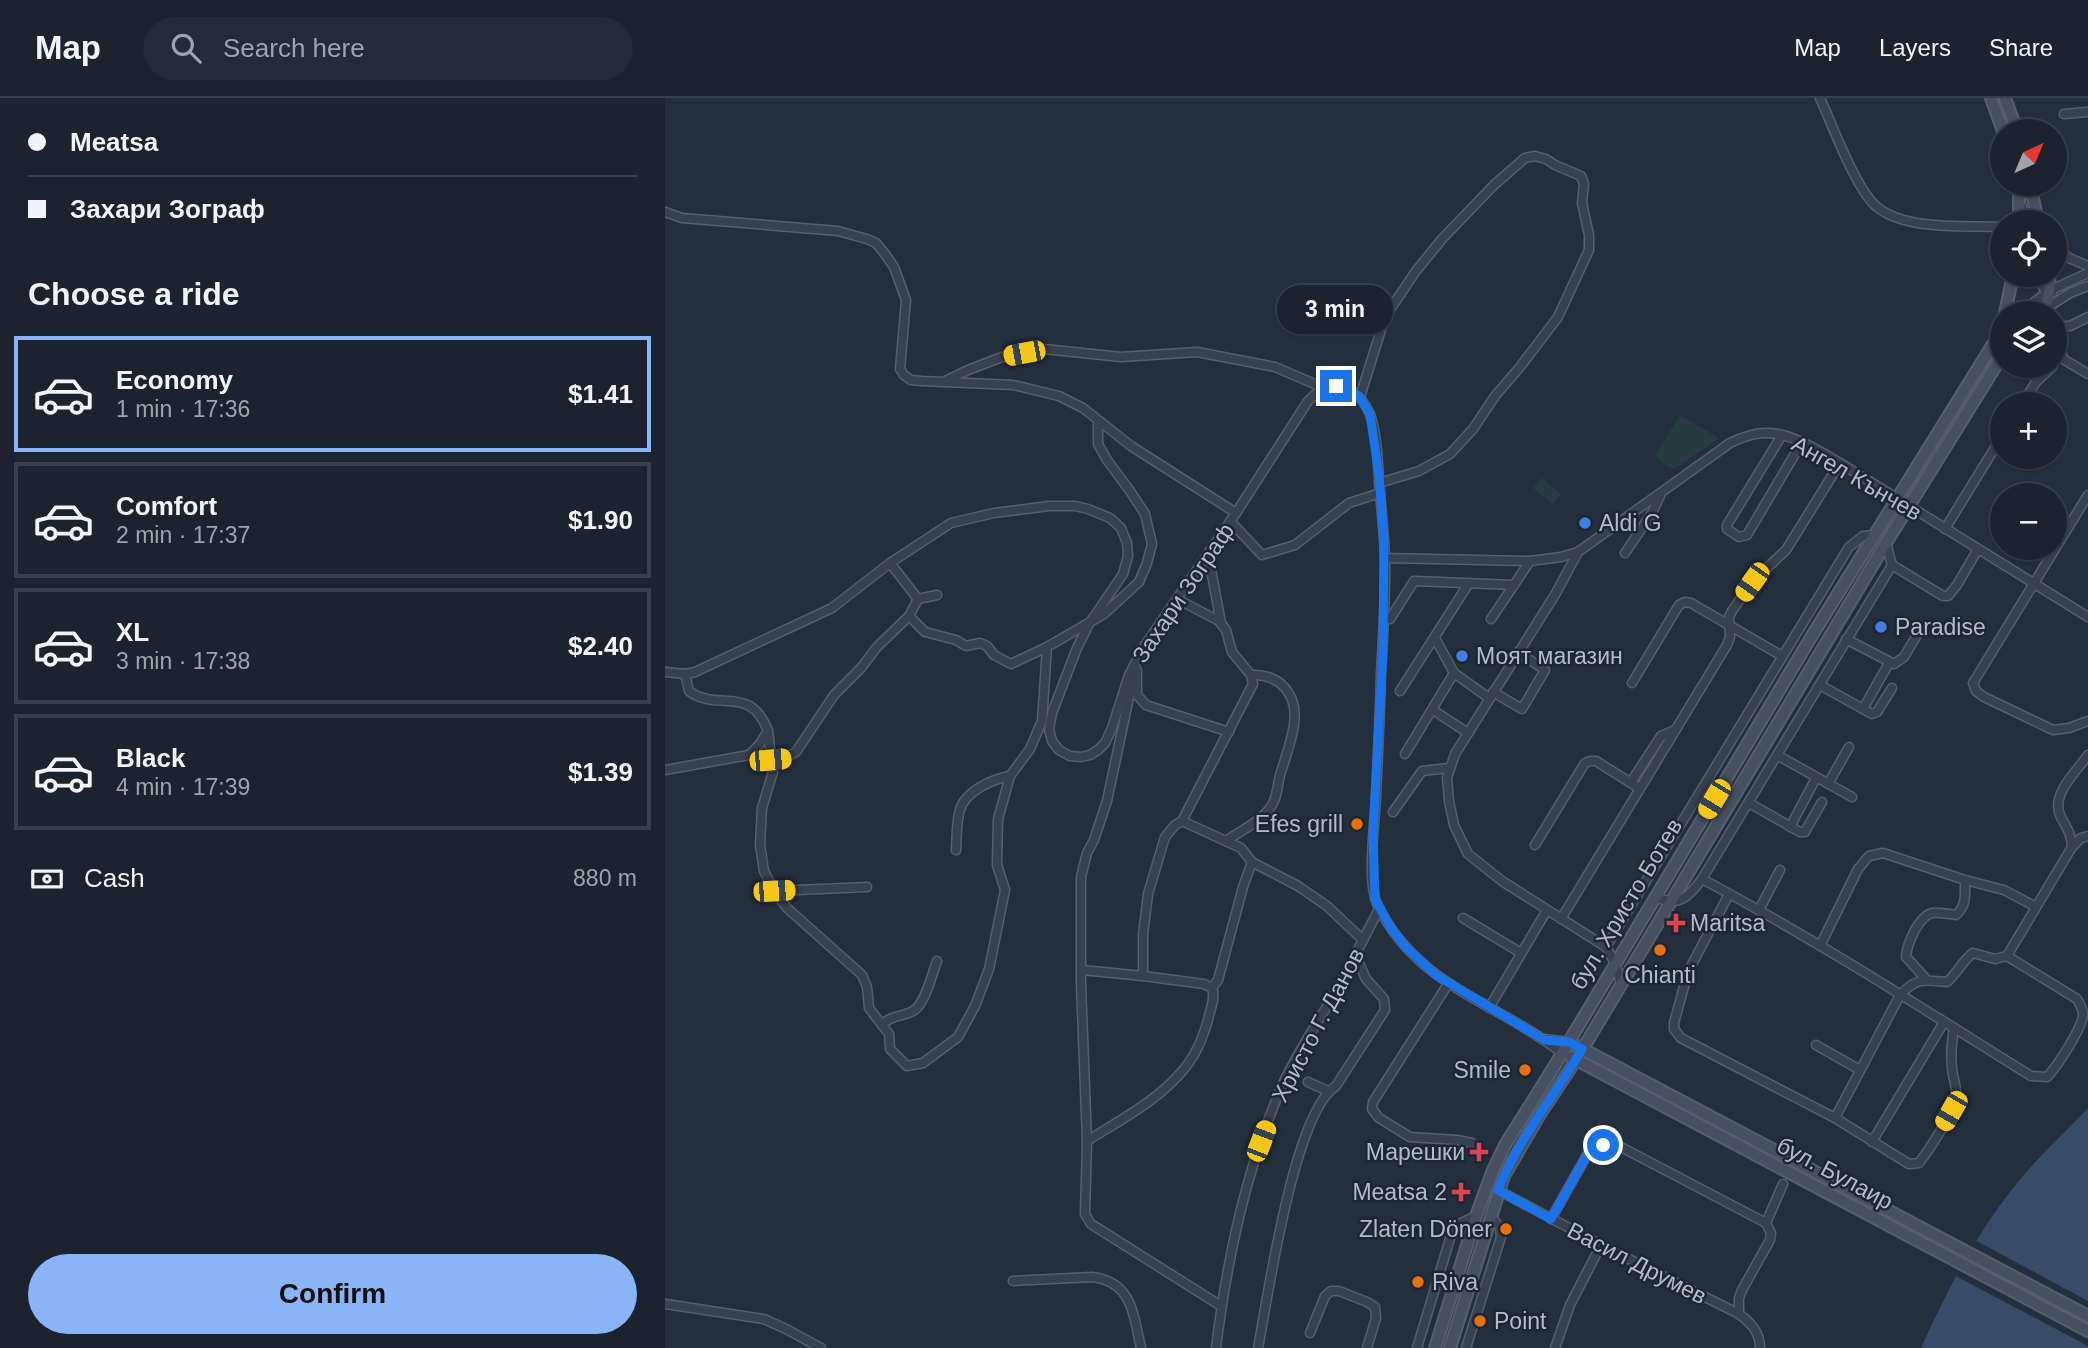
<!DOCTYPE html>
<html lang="en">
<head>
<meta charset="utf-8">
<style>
  :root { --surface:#1b232e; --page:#242b36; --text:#f1f3f6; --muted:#a0a4aa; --line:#39404a; --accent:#8ab4f8 }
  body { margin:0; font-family:Arial,sans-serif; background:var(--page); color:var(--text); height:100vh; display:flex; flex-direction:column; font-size:26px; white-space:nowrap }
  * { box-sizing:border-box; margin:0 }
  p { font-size:23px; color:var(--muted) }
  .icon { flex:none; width:38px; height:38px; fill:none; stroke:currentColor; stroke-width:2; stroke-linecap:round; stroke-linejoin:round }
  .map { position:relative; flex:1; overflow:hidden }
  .details { display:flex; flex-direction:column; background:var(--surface); width:665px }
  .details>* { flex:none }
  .top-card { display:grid; align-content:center; height:154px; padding:0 28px; background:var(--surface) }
  .needle { width:46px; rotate:44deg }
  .buttons { position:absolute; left:1325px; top:21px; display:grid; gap:14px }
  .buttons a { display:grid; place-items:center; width:77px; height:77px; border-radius:50%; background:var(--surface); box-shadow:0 2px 5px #0004,0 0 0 2px var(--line); font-size:35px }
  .end { position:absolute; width:32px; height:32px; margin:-16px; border:9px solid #1a73e8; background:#fff; box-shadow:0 0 0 4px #fff }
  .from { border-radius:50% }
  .bubble { position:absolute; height:49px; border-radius:24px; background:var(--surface); box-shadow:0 2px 5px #0004,0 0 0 2px var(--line); font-size:23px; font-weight:700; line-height:49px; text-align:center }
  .car { position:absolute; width:21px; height:42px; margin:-21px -10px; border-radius:9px; box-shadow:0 0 5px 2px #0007; background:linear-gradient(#f5c518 24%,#345 0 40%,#f5c518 0 76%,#345 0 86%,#f5c518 0) }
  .top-card b { display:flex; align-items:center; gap:24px; height:66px; font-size:26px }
  .top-card b+b { border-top:2px solid var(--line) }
  .top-card i { width:18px; height:18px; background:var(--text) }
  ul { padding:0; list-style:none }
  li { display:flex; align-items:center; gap:21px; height:116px; margin:0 14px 10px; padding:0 14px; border:4px solid var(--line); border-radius:0px }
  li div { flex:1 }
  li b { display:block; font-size:26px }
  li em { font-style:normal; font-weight:700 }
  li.selected { border-color:var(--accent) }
  li>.icon { width:63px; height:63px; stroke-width:1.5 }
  h2 { padding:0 28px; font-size:32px; line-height:84px }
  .pay { display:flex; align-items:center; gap:18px; height:77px; padding:0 28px; font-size:26px }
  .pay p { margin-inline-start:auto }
  .cta { display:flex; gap:14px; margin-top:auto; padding:14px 28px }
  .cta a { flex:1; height:80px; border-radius:42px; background:var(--accent); color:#111; font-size:28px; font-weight:700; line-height:80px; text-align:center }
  header { display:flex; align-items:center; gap:42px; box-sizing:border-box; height:98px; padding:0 35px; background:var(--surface); border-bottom:2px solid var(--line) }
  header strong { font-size:33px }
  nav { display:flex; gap:38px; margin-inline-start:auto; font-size:24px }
  .search { width:490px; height:63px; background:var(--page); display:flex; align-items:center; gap:18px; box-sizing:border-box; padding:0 24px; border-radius:38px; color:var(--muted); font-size:26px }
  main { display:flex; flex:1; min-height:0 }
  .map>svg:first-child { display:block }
  .green { fill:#263c3f }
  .water { fill:#394c67 }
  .pier { fill:#242f3e }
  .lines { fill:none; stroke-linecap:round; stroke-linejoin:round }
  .street-casing { stroke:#565f6c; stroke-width:11 }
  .secondary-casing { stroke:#565f6c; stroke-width:14 }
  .street { stroke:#38414e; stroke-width:8 }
  .secondary { stroke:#465061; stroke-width:10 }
  .route { stroke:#1a73e8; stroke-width:9 }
  .shop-dot { fill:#3f7fe0; stroke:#1d2633; stroke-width:2.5 }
  .food-dot { fill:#e8710a; stroke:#1d2633; stroke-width:2.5 }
  .health-dot { fill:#e0444e; stroke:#1d2633; stroke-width:2.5 }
  .labels { text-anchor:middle; stroke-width:5; stroke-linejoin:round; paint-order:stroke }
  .street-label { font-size:23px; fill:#b4bcc9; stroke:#1d2633 }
  .poi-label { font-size:23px; fill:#b4bcc9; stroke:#1d2633; text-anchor:start }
</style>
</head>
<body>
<header>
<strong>Map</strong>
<div class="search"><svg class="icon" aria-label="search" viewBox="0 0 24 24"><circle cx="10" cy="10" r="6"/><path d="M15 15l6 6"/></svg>Search here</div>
<nav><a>Map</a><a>Layers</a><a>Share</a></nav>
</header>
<main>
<section class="details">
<div class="top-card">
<b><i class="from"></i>Meatsa</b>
<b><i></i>Захари Зограф</b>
</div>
<h2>Choose a ride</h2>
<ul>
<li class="selected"><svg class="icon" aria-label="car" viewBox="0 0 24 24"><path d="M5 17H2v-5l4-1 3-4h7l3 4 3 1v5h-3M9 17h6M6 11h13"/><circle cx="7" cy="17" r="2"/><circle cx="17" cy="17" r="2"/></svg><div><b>Economy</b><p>1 min · 17:36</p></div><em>$1.41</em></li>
<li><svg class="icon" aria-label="car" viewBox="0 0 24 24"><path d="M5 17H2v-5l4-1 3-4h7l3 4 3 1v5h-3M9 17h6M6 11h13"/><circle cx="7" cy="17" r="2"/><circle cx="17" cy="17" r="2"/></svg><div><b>Comfort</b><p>2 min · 17:37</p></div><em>$1.90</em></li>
<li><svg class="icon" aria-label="car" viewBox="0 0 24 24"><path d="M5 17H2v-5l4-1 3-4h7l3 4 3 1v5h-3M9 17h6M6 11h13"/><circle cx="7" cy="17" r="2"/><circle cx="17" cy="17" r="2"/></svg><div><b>XL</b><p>3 min · 17:38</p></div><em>$2.40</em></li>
<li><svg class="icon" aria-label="car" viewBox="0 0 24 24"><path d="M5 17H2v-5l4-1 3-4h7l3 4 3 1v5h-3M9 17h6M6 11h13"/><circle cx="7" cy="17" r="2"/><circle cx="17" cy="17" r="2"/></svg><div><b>Black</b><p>4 min · 17:39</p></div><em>$1.39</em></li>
</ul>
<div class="pay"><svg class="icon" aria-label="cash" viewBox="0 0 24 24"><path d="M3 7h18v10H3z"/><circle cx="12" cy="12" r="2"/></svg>Cash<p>880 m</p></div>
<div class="cta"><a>Confirm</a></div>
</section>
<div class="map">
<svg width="1423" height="1250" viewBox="0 0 1423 1250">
  <rect width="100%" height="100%" fill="#242f3e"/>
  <g class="green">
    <polygon points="1015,317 1054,340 1011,370 1005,370 990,358"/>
    <polygon points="877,380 896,396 888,406 868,390"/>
  </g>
  <path class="water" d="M1423 1010V1250H1256C1283 1191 1311 1135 1353 1084 1374 1058 1400 1034 1423 1010Z"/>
  <polygon class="pier" points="1308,1141 1423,1203 1423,1248 1287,1176"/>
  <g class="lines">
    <g class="street-casing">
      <g id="street">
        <path d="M1155 0C1167 26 1191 92 1212 109 1241 133 1300 127 1337 129"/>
        <polyline points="1399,16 1423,14"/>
        <polyline points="1357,109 1361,124"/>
        <polyline points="0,114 17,120 173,133 202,141 211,145 220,156 229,169 241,202 235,271 239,277 246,282 257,283 348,287 394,298 418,310 466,348 571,415"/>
        <polyline points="1390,148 1404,160 1423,168"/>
        <polyline points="1372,177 1379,191 1387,195"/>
        <polyline points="1380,211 1405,195 1423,188"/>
        <polyline points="1355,215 1384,193 1423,175"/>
        <polyline points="1390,224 1395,228 1405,228 1423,219"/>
        <polyline points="1395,228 1394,243 1398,261 1423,276"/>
        <polyline points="282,282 303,272 337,259 379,251 456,259 532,254 610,269 659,290"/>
        <polyline points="695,299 720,219 751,173 777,141 829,87 860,60 870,58 881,61 890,67 916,78 919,86 917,105 924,137 924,152 893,219 855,269 830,298 808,331 785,356 754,373 714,385"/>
        <polyline points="1357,306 1371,284 1388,268"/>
        <polyline points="1117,337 1062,427 1062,431 1074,439 1082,437 1137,344"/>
        <polyline points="1423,397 1308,585 1311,593 1319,599 1388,632 1404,630 1423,623"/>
        <polyline points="565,423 597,457 630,447 684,405 715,395"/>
        <polyline points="1280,431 1337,338"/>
        <polyline points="913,454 891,495 790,656 782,680 784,703 789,727 803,756 837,783 941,849 950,865 956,886"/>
        <polyline points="960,455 987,415 995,398"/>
        <polyline points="543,456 556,525"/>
        <path d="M720 460 865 463 896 459 913 454 1065 345C1071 342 1079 339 1086 337 1117 328 1149 350 1175 365L1423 519"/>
        <polyline points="225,465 253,501"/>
        <polyline points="1227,467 1278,498 1283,498 1292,487 1313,451"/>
        <polyline points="244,518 260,534 291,542 301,548 315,545 322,548 329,557 346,566 382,549"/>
        <polyline points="725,521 749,483 849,487"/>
        <polyline points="826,521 865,463"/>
        <polyline points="770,540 789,575 824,600"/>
        <polyline points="1181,541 1229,566 1239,559 1252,537"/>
        <polyline points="469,567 472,573 472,597 481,607 564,634"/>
        <path d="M0 574 20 576 30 574 167 510 225 465 286 425 329 415 384 408H410L423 411 445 420 456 430 462 445 463 458 458 476 424 526 412 550 387 615 384 631 387 643 394 652 405 658 416 659 425 657 433 652 440 645 447 630 464 577 480 547 571 415 643 303C655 291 668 283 685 292 694 297 701 307 705 316 713 339 713 372 715 395 717 416 719 438 720 459 721 498 718 537 716 576 715 616 713 657 711 698 710 726 701 784 713 808 753 889 832 904 897 955"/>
        <polyline points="464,578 466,590 442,703 429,742 422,755 416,779 416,886 422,1043 420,1116 426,1126 556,1208"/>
        <polyline points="967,585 1014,507 1020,504 1026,505 1117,558"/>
        <polyline points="1155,587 1207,616 1212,614 1227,590"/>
        <polyline points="735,593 804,485"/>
        <polyline points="828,594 857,611 880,572 853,554"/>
        <polyline points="1198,611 1224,565"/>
        <polyline points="768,612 803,635"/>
        <polyline points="103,633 108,674 97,710 95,747 99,773 109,793 122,810 197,877 202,889 204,910 224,936 225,951 242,968 258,965 293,939 310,908 324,871 340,792 332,767 333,721 345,678 365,651 377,623 382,549 439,516 474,484 482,465 487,446 480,416 465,393 442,362 433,346 433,323"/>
        <polyline points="740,656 789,575"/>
        <polyline points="84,657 105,662 120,660 131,654 169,597 196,570 212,549 244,518 253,501 272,497"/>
        <polyline points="1112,657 1187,699"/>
        <path d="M0 672 84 657 94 647 103 633C85 585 53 615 24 593L20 576"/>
        <polyline points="966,684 996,638 1010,632"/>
        <polyline points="1163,686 1184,649"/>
        <polyline points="1084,705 1135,734 1140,734 1142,730 1157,704"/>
        <polyline points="728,714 757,673 784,670"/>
        <polyline points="517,723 576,750 587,764 633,788 662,808 698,842"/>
        <polyline points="1125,729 1151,680"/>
        <path d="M561 743C575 733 595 724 605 710 613 700 612 686 616 674 621 658 627 642 629 626 633 597 616 576 586 577"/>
        <polyline points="870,747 920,665 925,663 931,663 974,690"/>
        <path d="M1407 749C1406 733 1401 730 1395 717 1386 696 1412 673 1423 657"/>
        <path d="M291 752C292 739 291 724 295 712 300 693 328 681 345 678"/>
        <path d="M1037 781C1150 841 1257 910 1366 978L1382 979C1392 969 1417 930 1418 917 1418 910 1415 907 1412 901L1342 858"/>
        <polyline points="109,793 202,789"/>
        <path d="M1064 796 1023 874 1009 925V931L1016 940 1170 1020 1244 1066 1254 1065C1264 1052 1290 1013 1291 997 1292 987 1287 979 1287 969 1285 956 1287 943 1289 930"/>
        <path d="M990 799C1014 809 1023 800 1037 781L1227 467 1221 445"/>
        <polyline points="1094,812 1115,772"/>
        <polyline points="798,820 856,855"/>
        <polyline points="896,821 1062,547 1065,539 1064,519 1067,513 1087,484 1121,452 1175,365"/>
        <polyline points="1155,848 1193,771 1204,758 1218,755 1300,782 1339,792 1371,809"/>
        <polyline points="941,849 1184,449 1198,438 1210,437"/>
        <path d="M417 872 478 878 539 886 547 890C551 900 545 911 543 922 538 939 531 957 519 971 494 1002 455 1022 422 1043"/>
        <polyline points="478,878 478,837 483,796 500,739 510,727 517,723 588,586 586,577 567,554 561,532 554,523 512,501"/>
        <path d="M1262 882 1241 859C1242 846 1253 819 1267 815 1274 814 1284 816 1291 817 1302 807 1300 796 1300 782"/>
        <polyline points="783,886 708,1004 707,1011 714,1020 745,1039 792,1042 807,1045"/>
        <polyline points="547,890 553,882 578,789 587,764"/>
        <polyline points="824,910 882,812"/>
        <path d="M217 927C226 917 237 919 248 913 260 907 267 876 272 863"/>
        <polyline points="880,941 904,944"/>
        <polyline points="1151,947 1195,972"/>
        <polyline points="643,984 663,993"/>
        <path d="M1170 1020 1235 897C1252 879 1259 882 1282 884 1292 876 1297 863 1308 855L1330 861 1342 858 1407 749 1416 740 1423 738"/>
        <polyline points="1207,1044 1279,924"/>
        <path d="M833 1092 936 1147 1074 1216C1086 1225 1095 1234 1095 1250"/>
        <path d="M886 1121 922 1057C932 1047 941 1046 954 1048L1101 1125"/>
        <path d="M348 1183 427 1179C468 1184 468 1217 476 1250"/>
        <polyline points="0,1206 99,1221 121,1231 156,1250"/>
        <polyline points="1074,1216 1074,1200 1077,1192 1105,1142 1106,1135 1101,1125 1118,1086"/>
        <polyline points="645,1235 660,1198 666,1193 674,1193 702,1204 710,1209 711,1220 702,1250"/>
        <path d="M551 1250C562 1161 581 1070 617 988 630 959 648 932 664 905 682 874 698 842 714 811"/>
        <path d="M593 1250C603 1198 629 1014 671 988L720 912 719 901 701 881 690 856"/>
        <polyline points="752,1250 787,1134 794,1126 811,1118"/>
        <polyline points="801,1250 836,1139 835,1130 826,1118"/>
        <polyline points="890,1250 905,1207 936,1147"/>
      </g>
    </g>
    <g class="secondary-casing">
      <g id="secondary">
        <polyline points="1326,0 1338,33"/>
        <polyline points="1340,0 1352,33"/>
        <polyline points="1352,86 1354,95 1354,124"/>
        <polyline points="1365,86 1373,124"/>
        <polyline points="1340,215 1348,177"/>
        <path d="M1375 215C1385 205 1385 190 1384 177"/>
        <polyline points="912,948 1423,1218"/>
        <polyline points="906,959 1423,1233"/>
        <polyline points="770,1250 811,1118 828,1072 840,1047 887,972 1148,536 1330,243 1337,224"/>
        <polyline points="785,1250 839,1078 874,1018 911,962 1221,445 1337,258"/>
      </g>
    </g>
    <use href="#street" class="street"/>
    <use href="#secondary" class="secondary"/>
  </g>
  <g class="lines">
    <path class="route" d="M671 288 686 293 695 299 705 316 714 377 719 443 718 550 708 736 710 801 726 830 740 848 771 877 880 942 904 944 917 951C890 998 853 1041 833 1092L886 1121 922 1057 929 1050 938 1047"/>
  </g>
  <g class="shop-dot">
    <circle cx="920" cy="425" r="7"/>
    <circle cx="1216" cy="529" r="7"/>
    <circle cx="797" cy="558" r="7"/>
  </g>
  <g class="food-dot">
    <circle cx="692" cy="726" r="7"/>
    <circle cx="995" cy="852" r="7"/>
    <circle cx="860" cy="972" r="7"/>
    <circle cx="841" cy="1131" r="7"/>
    <circle cx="753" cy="1184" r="7"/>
    <circle cx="815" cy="1223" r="7"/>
  </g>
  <g class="health-dot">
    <path d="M1007.5 814.5h7v7h7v7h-7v7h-7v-7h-7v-7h7z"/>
    <path d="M810.5 1043.5h7v7h7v7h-7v7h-7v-7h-7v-7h7z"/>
    <path d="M792.5 1083.5h7v7h7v7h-7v7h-7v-7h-7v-7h7z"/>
  </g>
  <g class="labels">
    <g class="street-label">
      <text transform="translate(1192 380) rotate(30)" y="8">Ангел Кънчев</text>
      <text transform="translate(518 495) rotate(-56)" y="8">Захари Зограф</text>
      <text transform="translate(961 806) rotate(-59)" y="8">бул. Христо Ботев</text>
      <text transform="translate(653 927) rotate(-62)" y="8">Христо Г. Данов</text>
      <text transform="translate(1170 1075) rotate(28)" y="8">бул. Булаир</text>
      <text transform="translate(972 1165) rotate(27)" y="8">Васил Друмев</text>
    </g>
    <g class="poi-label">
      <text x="934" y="433">Aldi G</text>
      <text x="1230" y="537">Paradise</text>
      <text x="811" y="566">Моят магазин</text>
      <text x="678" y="734" text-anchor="end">Efes grill</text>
      <text x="1025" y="833">Maritsa</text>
      <text x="995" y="885" text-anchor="middle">Chianti</text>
      <text x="846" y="980" text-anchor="end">Smile</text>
      <text x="800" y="1062" text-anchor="end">Марешки</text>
      <text x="782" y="1102" text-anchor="end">Meatsa 2</text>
      <text x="827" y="1139" text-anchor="end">Zlaten Döner</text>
      <text x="767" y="1192">Riva</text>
      <text x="829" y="1231">Point</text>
    </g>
  </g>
</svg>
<div class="buttons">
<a><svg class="needle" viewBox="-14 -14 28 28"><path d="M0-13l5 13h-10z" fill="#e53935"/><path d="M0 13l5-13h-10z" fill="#a0a4aa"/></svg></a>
<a><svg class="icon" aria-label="locate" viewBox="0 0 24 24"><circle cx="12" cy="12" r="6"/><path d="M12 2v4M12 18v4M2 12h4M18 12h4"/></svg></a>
<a><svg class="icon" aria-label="layers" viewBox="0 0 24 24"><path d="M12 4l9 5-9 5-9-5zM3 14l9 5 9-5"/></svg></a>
<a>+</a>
<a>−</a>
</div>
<i class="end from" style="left:938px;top:1047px"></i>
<i class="end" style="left:671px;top:288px"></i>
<div class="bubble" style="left:612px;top:187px;width:116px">3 min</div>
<i class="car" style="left:359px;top:255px;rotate:259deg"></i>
<i class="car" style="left:1087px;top:484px;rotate:215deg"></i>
<i class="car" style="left:105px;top:662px;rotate:85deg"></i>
<i class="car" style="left:1049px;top:701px;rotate:211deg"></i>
<i class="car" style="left:109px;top:793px;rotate:87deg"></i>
<i class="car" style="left:1286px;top:1013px;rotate:210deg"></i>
<i class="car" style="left:596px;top:1043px;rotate:21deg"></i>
</div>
</main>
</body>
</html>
